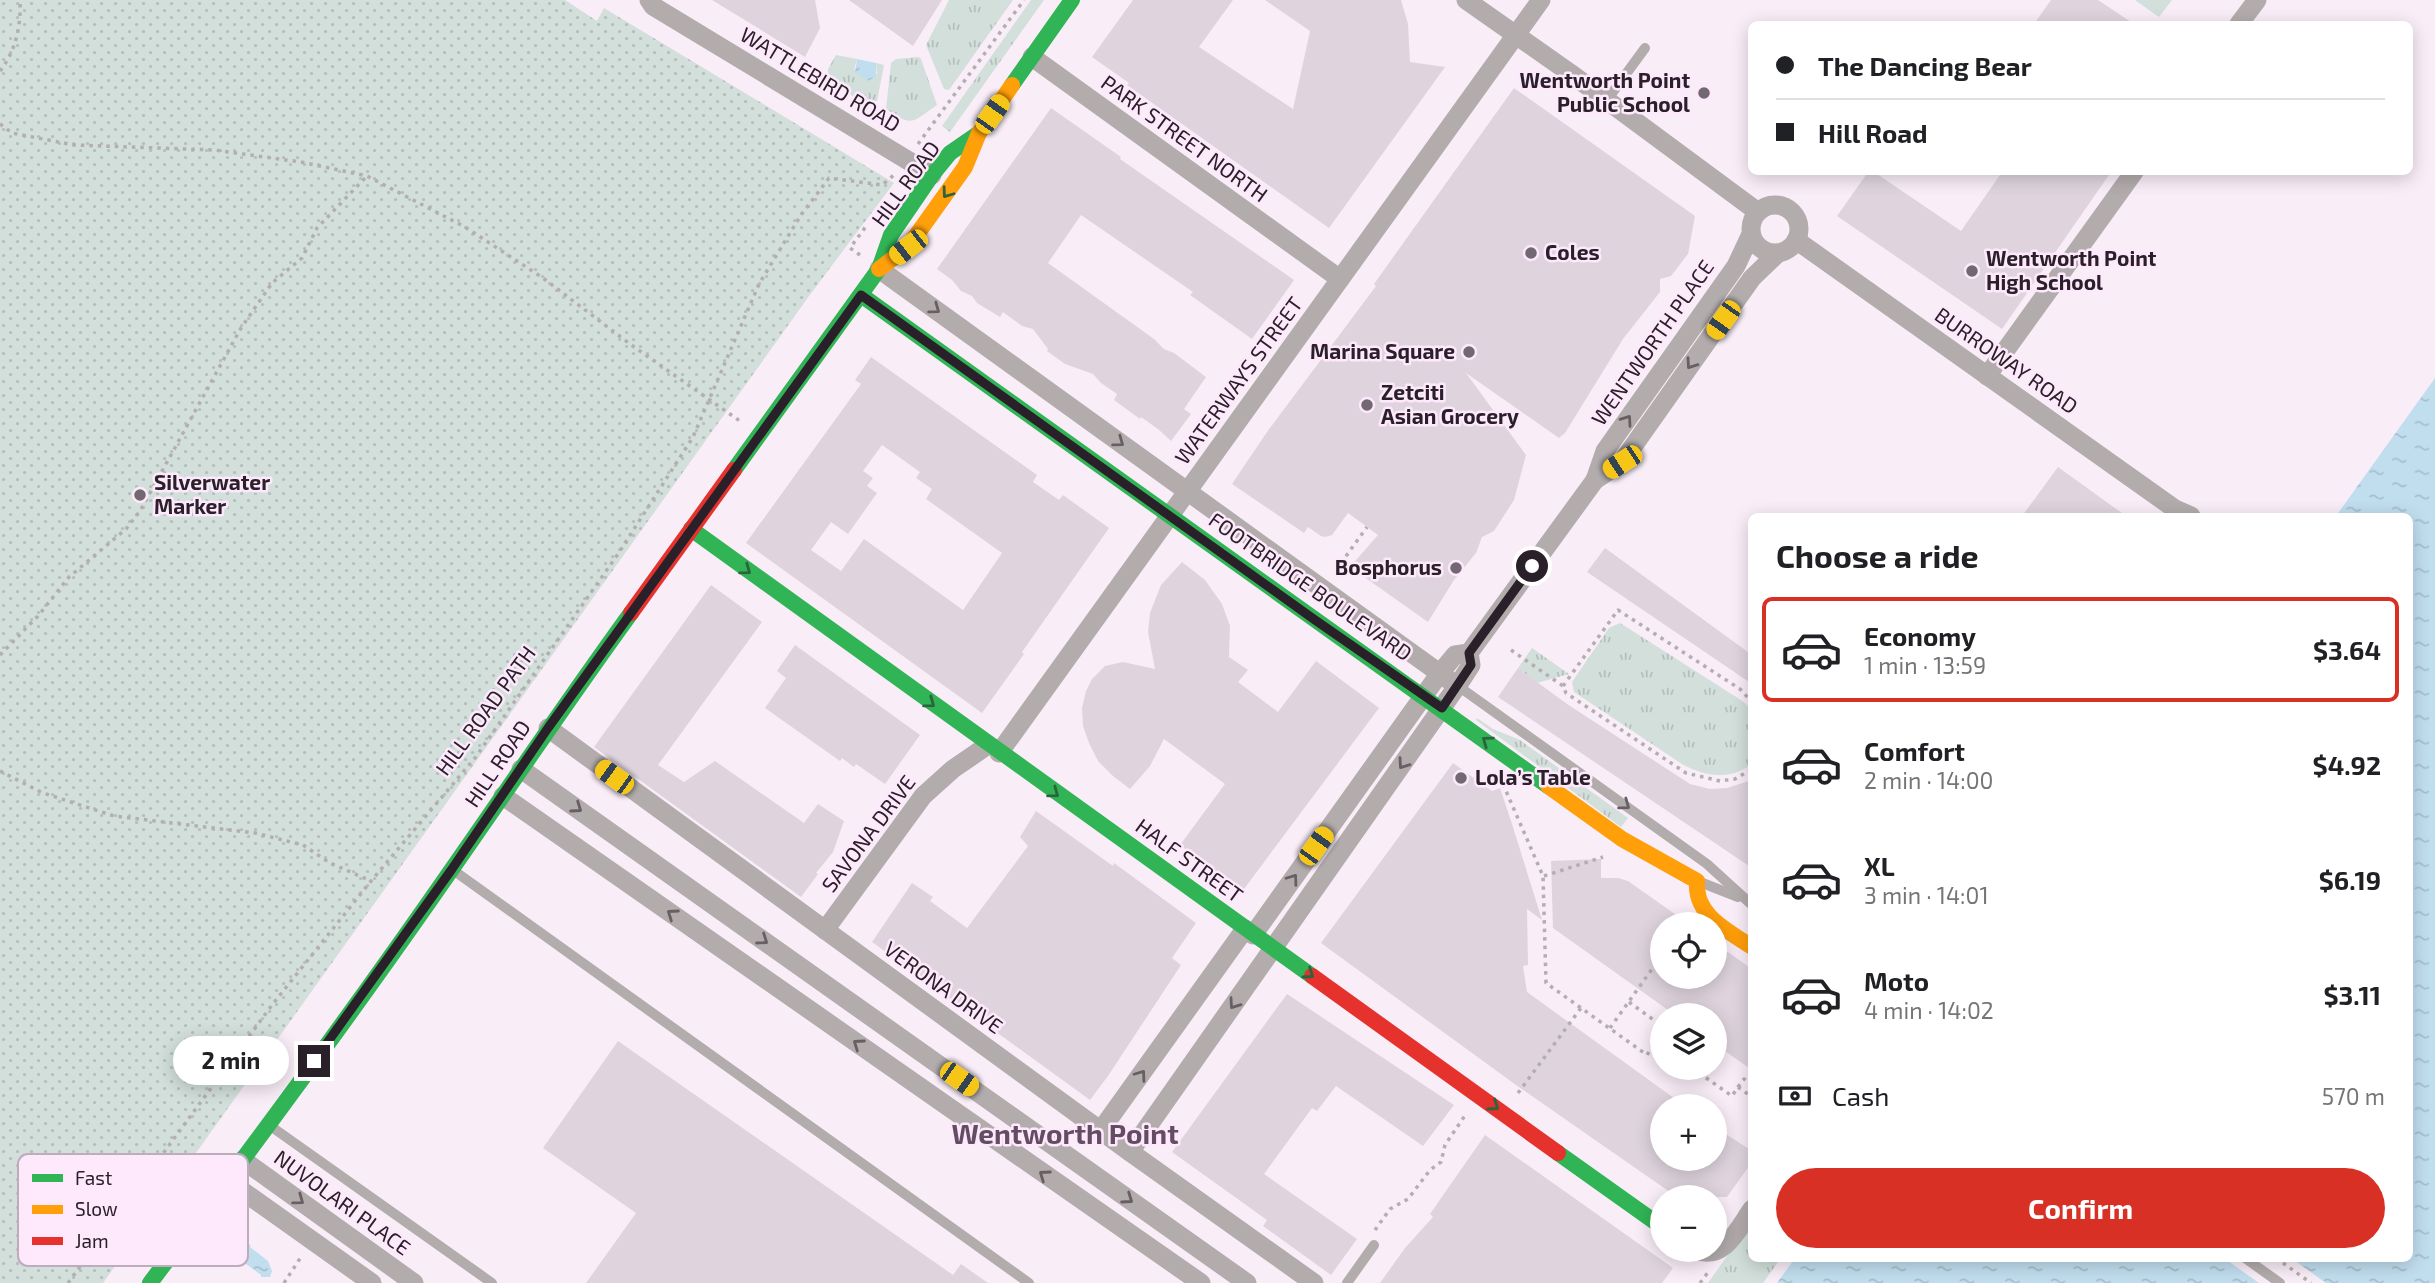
<!DOCTYPE html>
<html lang="en">
<head>
<meta charset="utf-8">
<style>
  :root { --surface:#fff; --page:#f6f6f6; --text:#202124; --muted:#757577; --line:#e0e0e0; --accent:#d93025 }
  body { margin:0; font-family:"Exo 2",sans-serif; background:var(--page); color:var(--text); height:100vh; display:flex; flex-direction:column; font-size:26px; white-space:nowrap }
  * { box-sizing:border-box; margin:0 }
  p { font-size:23px; color:var(--muted) }
  .icon { flex:none; width:38px; height:38px; fill:none; stroke:currentColor; stroke-width:2; stroke-linecap:round; stroke-linejoin:round }
  .map { position:relative; flex:1; overflow:hidden }
  .sheet { position:absolute; left:1748px; top:513px; width:665px; height:749px; display:flex; flex-direction:column; background:var(--surface); border-radius:10px; box-shadow:0 4px 18px #0003 }
  .sheet>* { flex:none }
  .banner { position:absolute; left:1748px; top:21px; width:665px; height:154px; border-radius:10px; box-shadow:0 4px 18px #0003; display:grid; align-content:center; height:154px; padding:0 28px; background:var(--surface) }
  .controls { position:absolute; left:1650px; top:912px; display:grid; gap:14px }
  .controls a { display:grid; place-items:center; width:77px; height:77px; border-radius:50%; background:var(--surface); box-shadow:0 4px 18px #0003; font-size:35px }
  .end { position:absolute; width:32px; height:32px; margin:-16px; border:9px solid #2a2029; background:#fff; box-shadow:0 0 0 4px #fff }
  .from { border-radius:50% }
  .bubble { position:absolute; height:49px; border-radius:24px; background:var(--surface); box-shadow:0 4px 18px #0003; font-size:23px; font-weight:700; line-height:49px; text-align:center }
  .car { position:absolute; width:21px; height:42px; margin:-21px -10px; border-radius:9px; box-shadow:0 0 5px 2px #0007; background:linear-gradient(#f5c518 24%,#345 0 40%,#f5c518 0 76%,#345 0 86%,#f5c518 0) }
  .banner b { display:flex; align-items:center; gap:24px; height:66px; font-size:26px }
  .banner b+b { border-top:2px solid var(--line) }
  .banner i { width:18px; height:18px; background:var(--text) }
  ul { padding:0; list-style:none }
  li { display:flex; align-items:center; gap:21px; height:105px; margin:0 14px 10px; padding:0 14px; border:4px solid transparent; border-radius:10px }
  li div { flex:1 }
  li b { display:block; font-size:26px }
  li em { font-style:normal; font-weight:700 }
  li.current { border-color:var(--accent) }
  li>.icon { width:63px; height:63px; stroke-width:1.5 }
  h2 { padding:0 28px; font-size:32px; line-height:84px }
  .pay { display:flex; align-items:center; gap:18px; height:77px; padding:0 28px; font-size:26px }
  .pay p { margin-inline-start:auto }
  .cta { display:flex; gap:14px; margin-top:auto; padding:14px 28px }
  .cta a { flex:1; height:80px; border-radius:42px; background:var(--accent); color:#fff; font-size:28px; font-weight:700; line-height:80px; text-align:center }
  .map>svg:first-child { display:block }
  .grass { fill:url(#grass-tufts) }
  .park { fill:url(#park-dots) }
  .pitch { fill:#d2dfdb }
  .water { fill:url(#water-ripples) }
  .pier { fill:#f9edf8 }
  .building { fill:#dfd4de; fill-rule:evenodd }
  .lines { fill:none; stroke-linecap:round; stroke-linejoin:round }
  .path { stroke:#b5aeb1; stroke-width:3.5; stroke-dasharray:3.5 5; stroke-linecap:butt }
  .lane { stroke:#b3acac; stroke-width:10 }
  .street { stroke:#b3acac; stroke-width:19 }
  .fast { stroke:#30b455; stroke-width:16 }
  .slow { stroke:#ff9f0a; stroke-width:16 }
  .jam { stroke:#e5322d; stroke-width:16 }
  .oneway { stroke:#2d633d }
  .oneway2 { stroke:#685f64 }
  .route { stroke:#2a2029; stroke-width:9 }
  .poi-dot { fill:#726871; stroke:#fee8fc; stroke-width:2.5 }
  .labels { text-anchor:middle; stroke-width:5; stroke-linejoin:round; paint-order:stroke }
  .street-label { font-size:21px; fill:#2a2029; stroke:#fee8fc }
  .poi-label { font-size:21px; font-weight:bold; fill:#2a2029; stroke:#fee8fc; text-anchor:start }
  .district-label { font-size:28px; font-weight:bold; fill:#634d62; stroke:#fee8fc }
  .key { fill:#fee8fc; stroke:#beacbd; stroke-width:2 }
  .key-label { font-size:19px; fill:#2a2029 }
</style>
</head>
<body>
<div class="map">
<svg width="2435" height="1283" viewBox="0 0 2435 1283">
  <defs>
    <pattern id="grass-tufts" width="24" height="20" patternUnits="userSpaceOnUse" patternTransform="scale(1.75)"><rect width="24" height="20" fill="#d2dfdb"/><path d="M3 7l-1-3M5 7V3M7 7l1-3M15 17l-1-3M17 17v-4M19 17l1-3" fill="none" stroke="#b4bfbc"/></pattern>
    <pattern id="park-dots" width="8" height="8" patternUnits="userSpaceOnUse" patternTransform="scale(1.75)"><rect width="8" height="8" fill="#d2dfdb"/><path d="M2 2h.1M6 6h.1" fill="none" stroke="#b4bfbc" stroke-width="1.8" stroke-linecap="round"/></pattern>
    <pattern id="water-ripples" width="26" height="14" patternUnits="userSpaceOnUse" patternTransform="scale(1.75)"><rect width="26" height="14" fill="#c1deef"/><path d="M2 4q2-2 4 0t4 0M15 11q2-2 4 0t4 0" fill="none" stroke="#a6becd"/></pattern>
  </defs>
  <rect width="100%" height="100%" fill="#f9edf8"/>
  <g class="grass">
    <polygon points="949,0 1013,0 949,90 944,89 926,45"/>
    <polygon points="1031,0 1044,0 950,132 942,126"/>
    <polygon points="836,55 857,59 854,70 877,74 876,63 884,65 877,101 863,103 828,80 828,69"/>
    <path d="M919 57 921 59 937 105C912 122 913 128 886 109L891 63 896 59Z"/>
    <path d="M1620 623 1744 702 1752 711 1751 765C1728 780 1706 777 1682 764L1574 692 1572 682 1609 628Z"/>
    <polygon points="1532,648 1569,674 1537,683 1518,668"/>
    <polygon points="1477,718 1493,729 1520,740 1628,818 1621,827 1476,720"/>
    <polygon points="1752,1221 1752,1258 1781,1258 1763,1283 1708,1283"/>
  </g>
  <polygon class="park" points="0,0 565,0 597,21 604,8 894,183 809,296 103,1283 0,1283"/>
  <polygon class="pitch" points="2135,0 2172,0 2159,17"/>
  <g class="water">
    <polygon points="857,59 876,63 876,77 867,81 855,72"/>
    <polygon points="2435,378 2435,1283 1777,1283 1795,1258 2410,1258 2410,516 2336,516"/>
    <polygon points="242,1243 251,1245 250,1247 268,1261 272,1271 270,1277 261,1277 261,1275 242,1261 238,1251"/>
  </g>
  <polygon class="pier" points="2224,1258 2291,1258 2326,1283 2259,1283"/>
  <g class="building">
    <polygon points="712,0 815,0 820,28 805,57"/>
    <polygon points="849,0 942,0 913,46"/>
    <polygon points="1133,0 1233,0 1199,47 1293,109 1310,31 1265,0 1401,0 1408,24 1410,62 1445,67 1329,228 1127,85 1129,83 1092,57"/>
    <polygon points="2051,0 2098,0 2134,24 2034,24"/>
    <polygon points="1514,88 1695,216 1688,254 1671,276 1660,279 1660,292 1623,339 1565,433 1559,438 1466,373 1526,455 1514,500 1494,531 1482,537 1476,553 1454,580 1428,622 1350,567 1378,535 1348,513 1332,535 1325,537 1321,536 1308,527 1304,533 1232,484 1267,432 1376,286 1374,284"/>
    <polygon points="1051,108 1121,157 1120,159 1294,280 1252,339 1190,295 1193,292 1081,215 1048,263 1154,339 1164,349 1174,353 1206,377 1184,409 1191,414 1171,441 1158,429 1141,417 1140,419 1114,400 1117,394 1101,383 1093,374 1065,364 1047,351 1048,349 1033,329 1022,326 1003,312 1000,317 977,303 972,296 961,291 952,280 937,269"/>
    <polygon points="1868,172 1874,172 1961,231 2002,172 2111,172 2002,329 1837,216"/>
    <path d="M871 357 1037 475 1033 482 1059 500 1063 495 1109 528 1022 652 1024 654 982 713 746 543 861 384 855 380ZM882 445 920 472 916 478 932 489 926 499 1002 553 963 610 864 539 841 571 811 550 831 522 848 534 877 493 867 486 873 478 863 471Z"/>
    <polygon points="2058,467 2126,516 2022,516"/>
    <polygon points="1605,548 1752,655 1752,684 1587,572"/>
    <polygon points="1182,562 1205,580 1222,604 1230,626 1229,657 1248,670 1238,682 1278,712 1316,661 1379,708 1241,893 1180,845 1225,784 1164,739 1150,766 1130,789 1113,776 1098,761 1089,743 1083,726 1082,708 1086,691 1092,679 1105,666 1123,662 1155,669 1148,632 1150,613 1161,585"/>
    <polygon points="711,585 762,622 658,765 684,782 715,761 804,823 818,804 844,821 833,852 816,873 818,874 801,897 594,747"/>
    <polygon points="795,645 920,735 885,784 856,764 854,767 842,758 840,761 765,708 786,678 777,671"/>
    <polygon points="1518,668 1567,704 1690,784 1710,789 1727,788 1752,780 1752,868 1498,697"/>
    <polygon points="1453,763 1492,791 1500,788 1512,824 1542,920 1527,909 1528,965 1523,966 1527,992 1685,1106 1662,1106 1662,1158 1715,1158 1715,1127 1752,1151 1752,1162 1727,1197 1677,1197 1516,1085 1321,943"/>
    <polygon points="1036,811 1113,866 1114,863 1196,923 1172,958 1181,965 1108,1076 1090,1100 872,942 912,883 933,897 930,901 967,928 1028,846 1020,837"/>
    <polygon points="1601,859 1601,878 1618,878 1628,881 1689,924 1662,924 1662,976 1715,976 1715,943 1752,969 1752,1070 1715,1044 1715,1015 1675,1015 1553,928 1551,861"/>
    <polygon points="1287,994 1454,1105 1423,1146 1336,1086 1317,1111 1312,1108 1264,1174 1357,1239 1331,1275 1263,1226 1267,1220 1172,1152"/>
    <polygon points="618,1041 953,1275 961,1264 988,1283 586,1283 636,1213 543,1148"/>
    <polygon points="1485,1135 1673,1268 1662,1283 1380,1283 1405,1248 1433,1217 1430,1214"/>
  </g>
  <g class="lines">
    <g class="path">
      <path d="M0 71C16 50 21 27 20 0"/>
      <polyline points="0,124 12,133 74,145 214,150 301,162 367,176 465,227 543,278 630,344 740,421"/>
      <polyline points="918,144 1024,0"/>
      <polyline points="860,255 850,248 867,225"/>
      <polyline points="1336,570 1367,527"/>
      <polyline points="1511,650 1563,686 1566,693 1686,773 1720,781 1735,779 1752,769"/>
      <polyline points="0,655 38,616 69,577 126,529 140,511 241,328 272,283 302,258 317,228 367,176"/>
      <polyline points="1563,686 1618,610 1740,689 1752,702"/>
      <polyline points="0,771 43,793 114,816 255,833 303,845 330,863 371,881"/>
      <polyline points="1503,784 1543,876 1546,983 1647,1055 1662,1032"/>
      <polyline points="1544,876 1603,857"/>
      <polyline points="1629,1002 1662,1026"/>
      <polyline points="1610,1028 1662,955"/>
      <polyline points="1692,1068 1732,1096 1738,1087 1752,1097"/>
      <polyline points="1738,1087 1744,1079 1752,1085"/>
      <polyline points="1518,1093 1581,1008"/>
      <polyline points="1375,1230 1390,1209 1408,1199 1430,1170 1441,1162 1445,1145 1466,1114"/>
      <polyline points="2276,1258 2311,1283"/>
      <polyline points="68,1283 272,1005 371,881 475,758 618,554 693,437 759,284 801,215 829,178 882,185 894,175"/>
      <polyline points="284,1283 301,1257"/>
      <polyline points="1700,1283 1709,1271"/>
    </g>
    <g class="lane">
      <polyline points="1607,100 1645,48"/>
      <polyline points="1458,686 1707,864 1752,905"/>
      <polyline points="453,870 1029,1283"/>
      <polyline points="1700,882 1738,897"/>
      <polyline points="269,1125 492,1283"/>
      <polyline points="2245,1258 2280,1283"/>
      <polyline points="1347,1283 1374,1245"/>
    </g>
    <g class="street">
      <polyline points="649,0 653,6 932,175"/>
      <polyline points="1466,0 1570,73 1758,212"/>
      <polyline points="2239,24 2257,0"/>
      <polyline points="1032,57 1340,279"/>
      <circle cx="1775" cy="229" r="24"/>
      <polyline points="1796,240 2175,509 2191,516"/>
      <polyline points="879,269 1449,680"/>
      <polyline points="1987,376 2134,172"/>
      <polyline points="1595,480 1622,462 1752,278 1778,253"/>
      <polyline points="1469,653 1595,480 1605,451 1736,266 1751,234"/>
      <polyline points="548,728 1130,1152 1314,1283"/>
      <polyline points="999,753 1541,0"/>
      <polyline points="521,769 1247,1283"/>
      <polyline points="503,796 1201,1283"/>
      <polyline points="825,930 923,796 953,769 988,745"/>
      <polyline points="1101,1130 1245,929"/>
      <polyline points="1130,1152 1460,682 1471,665 1469,653 1455,655 1440,673 1253,935"/>
      <polyline points="243,1160 414,1283"/>
      <polyline points="227,1180 372,1283"/>
      <path d="M1696 1250C1724 1261 1738 1229 1752 1209"/>
    </g>
    <g class="fast">
      <polyline points="1012,85 1072,0"/>
      <polyline points="861,295 1548,786"/>
      <polyline points="734,470 879,269 891,235 932,175 950,153 979,133"/>
      <polyline points="691,529 1312,976"/>
      <polyline points="1558,1153 1662,1227"/>
      <path d="M150 1283C253 1147 355 1009 452 869 512 783 570 697 631 613"/>
    </g>
    <g class="slow">
      <polyline points="879,269 908,247 965,167 979,133 1012,85"/>
      <path d="M1548 786 1622 839 1697 881C1694 915 1727 930 1752 947"/>
    </g>
    <g class="jam">
      <polyline points="631,613 734,470"/>
      <polyline points="1312,976 1558,1153"/>
    </g>
  </g>
  <defs><path id="oneway-chevron" d="M-2-3.5L2.5 0L-2 3.5" fill="none" stroke-width="1.6" stroke-linecap="round" stroke-linejoin="round" transform="scale(1.75)"/></defs>
  <g class="oneway">
    <use href="#oneway-chevron" transform="translate(947 193) rotate(126)"/>
    <use href="#oneway-chevron" transform="translate(746 570) rotate(36)"/>
    <use href="#oneway-chevron" transform="translate(930 703) rotate(36)"/>
    <use href="#oneway-chevron" transform="translate(1487 741) rotate(-144)"/>
    <use href="#oneway-chevron" transform="translate(1054 793) rotate(36)"/>
    <use href="#oneway-chevron" transform="translate(1309 974) rotate(35)"/>
    <use href="#oneway-chevron" transform="translate(1494 1106) rotate(35)"/>
  </g>
  <g class="oneway2">
    <use href="#oneway-chevron" transform="translate(935 309) rotate(36)"/>
    <use href="#oneway-chevron" transform="translate(1691 364) rotate(125)"/>
    <use href="#oneway-chevron" transform="translate(1627 420) rotate(-55)"/>
    <use href="#oneway-chevron" transform="translate(1119 442) rotate(36)"/>
    <use href="#oneway-chevron" transform="translate(1403 764) rotate(125)"/>
    <use href="#oneway-chevron" transform="translate(1625 805) rotate(36)"/>
    <use href="#oneway-chevron" transform="translate(577 808) rotate(35)"/>
    <use href="#oneway-chevron" transform="translate(1293 879) rotate(-54)"/>
    <use href="#oneway-chevron" transform="translate(672 914) rotate(-145)"/>
    <use href="#oneway-chevron" transform="translate(763 940) rotate(35)"/>
    <use href="#oneway-chevron" transform="translate(1234 1004) rotate(125)"/>
    <use href="#oneway-chevron" transform="translate(858 1044) rotate(-145)"/>
    <use href="#oneway-chevron" transform="translate(1141 1075) rotate(-54)"/>
    <use href="#oneway-chevron" transform="translate(1044 1175) rotate(-145)"/>
    <use href="#oneway-chevron" transform="translate(1128 1199) rotate(35)"/>
    <use href="#oneway-chevron" transform="translate(299 1200) rotate(36)"/>
  </g>
  <g class="lines">
    <polyline class="route" points="314,1061 452,869 548,728 861,295 1315,620 1442,708 1471,665 1469,653 1532,566"/>
  </g>
  <g class="poi-dot">
    <circle cx="1704" cy="93" r="7"/>
    <circle cx="1531" cy="253" r="7"/>
    <circle cx="1972" cy="271" r="7"/>
    <circle cx="1469" cy="352" r="7"/>
    <circle cx="1367" cy="405" r="7"/>
    <circle cx="140" cy="495" r="7"/>
    <circle cx="1456" cy="568" r="7"/>
    <circle cx="1461" cy="778" r="7"/>
  </g>
  <g class="labels">
    <g class="street-label">
      <text transform="translate(820 80) rotate(31)" y="7">WATTLEBIRD ROAD</text>
      <text transform="translate(1184 139) rotate(36)" y="7">PARK STREET NORTH</text>
      <text transform="translate(906 184) rotate(-54)" y="7">HILL ROAD</text>
      <text transform="translate(1653 343) rotate(-55)" y="7">WENTWORTH PLACE</text>
      <text transform="translate(2006 361) rotate(35)" y="7">BURROWAY ROAD</text>
      <text transform="translate(1239 381) rotate(-54)" y="7">WATERWAYS STREET</text>
      <text transform="translate(1310 587) rotate(35)" y="7">FOOTBRIDGE BOULEVARD</text>
      <text transform="translate(486 711) rotate(-54)" y="7">HILL ROAD PATH</text>
      <text transform="translate(498 764) rotate(-56)" y="7">HILL ROAD</text>
      <text transform="translate(869 834) rotate(-53)" y="7">SAVONA DRIVE</text>
      <text transform="translate(1189 861) rotate(36)" y="7">HALF STREET</text>
      <text transform="translate(943 988) rotate(36)" y="7">VERONA DRIVE</text>
      <text transform="translate(342 1203) rotate(36)" y="7">NUVOLARI PLACE</text>
    </g>
    <g class="poi-label">
      <text x="1690" y="88" text-anchor="end">Wentworth Point<tspan x="1690" dy="24">Public School</tspan></text>
      <text x="1545" y="260">Coles</text>
      <text x="1986" y="266">Wentworth Point<tspan x="1986" dy="24">High School</tspan></text>
      <text x="1455" y="359" text-anchor="end">Marina Square</text>
      <text x="1381" y="400">Zetciti<tspan x="1381" dy="24">Asian Grocery</tspan></text>
      <text x="154" y="490">Silverwater<tspan x="154" dy="24">Marker</tspan></text>
      <text x="1442" y="575" text-anchor="end">Bosphorus</text>
      <text x="1475" y="785">Lola’s Table</text>
    </g>
    <g class="district-label">
      <text x="1065" y="1144">Wentworth Point</text>
    </g>
  </g>
  <rect x="18" y="1154" width="230" height="112" rx="10" class="key"/>
  <rect x="32" y="1174" width="31" height="8" fill="#30b455"/>
  <rect x="32" y="1205" width="31" height="9" fill="#ff9f0a"/>
  <rect x="32" y="1237" width="31" height="8" fill="#e5322d"/>
  <g class="key-label">
    <text x="75" y="1185">Fast</text>
    <text x="75" y="1216">Slow</text>
    <text x="75" y="1248">Jam</text>
  </g>
</svg>
<div class="controls">
<a><svg class="icon" aria-label="locate" viewBox="0 0 24 24"><circle cx="12" cy="12" r="6"/><path d="M12 2v4M12 18v4M2 12h4M18 12h4"/></svg></a>
<a><svg class="icon" aria-label="layers" viewBox="0 0 24 24"><path d="M12 4l9 5-9 5-9-5zM3 14l9 5 9-5"/></svg></a>
<a>+</a>
<a>−</a>
</div>
<i class="end from" style="left:1532px;top:566px"></i>
<i class="end" style="left:314px;top:1061px"></i>
<div class="bubble" style="left:173px;top:1036px;width:116px">2 min</div>
<i class="car" style="left:992px;top:114px;rotate:35deg"></i>
<i class="car" style="left:908px;top:247px;rotate:232deg"></i>
<i class="car" style="left:1723px;top:320px;rotate:215deg"></i>
<i class="car" style="left:1622px;top:462px;rotate:237deg"></i>
<i class="car" style="left:614px;top:777px;rotate:306deg"></i>
<i class="car" style="left:1316px;top:846px;rotate:36deg"></i>
<i class="car" style="left:959px;top:1079px;rotate:125deg"></i>
<div class="banner">
<b><i class="from"></i>The Dancing Bear</b>
<b><i></i>Hill Road</b>
</div>
<section class="sheet">
<h2>Choose a ride</h2>
<ul>
<li class="current"><svg class="icon" aria-label="car" viewBox="0 0 24 24"><path d="M5 17H2v-5l4-1 3-4h7l3 4 3 1v5h-3M9 17h6M6 11h13"/><circle cx="7" cy="17" r="2"/><circle cx="17" cy="17" r="2"/></svg><div><b>Economy</b><p>1 min · 13:59</p></div><em>$3.64</em></li>
<li><svg class="icon" aria-label="car" viewBox="0 0 24 24"><path d="M5 17H2v-5l4-1 3-4h7l3 4 3 1v5h-3M9 17h6M6 11h13"/><circle cx="7" cy="17" r="2"/><circle cx="17" cy="17" r="2"/></svg><div><b>Comfort</b><p>2 min · 14:00</p></div><em>$4.92</em></li>
<li><svg class="icon" aria-label="car" viewBox="0 0 24 24"><path d="M5 17H2v-5l4-1 3-4h7l3 4 3 1v5h-3M9 17h6M6 11h13"/><circle cx="7" cy="17" r="2"/><circle cx="17" cy="17" r="2"/></svg><div><b>XL</b><p>3 min · 14:01</p></div><em>$6.19</em></li>
<li><svg class="icon" aria-label="car" viewBox="0 0 24 24"><path d="M5 17H2v-5l4-1 3-4h7l3 4 3 1v5h-3M9 17h6M6 11h13"/><circle cx="7" cy="17" r="2"/><circle cx="17" cy="17" r="2"/></svg><div><b>Moto</b><p>4 min · 14:02</p></div><em>$3.11</em></li>
</ul>
<div class="pay"><svg class="icon" aria-label="cash" viewBox="0 0 24 24"><path d="M3 7h18v10H3z"/><circle cx="12" cy="12" r="2"/></svg>Cash<p>570 m</p></div>
<div class="cta"><a>Confirm</a></div>
</section>
</div>
</body>
</html>
